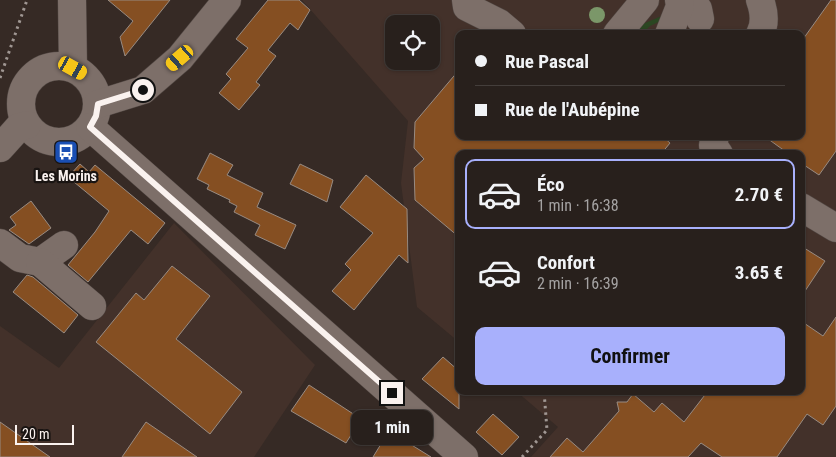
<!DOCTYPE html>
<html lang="fr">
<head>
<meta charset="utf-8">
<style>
  :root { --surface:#28201c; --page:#302825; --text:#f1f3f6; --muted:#a5a3a3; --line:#443e3b; --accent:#a8b0fc }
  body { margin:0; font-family:"Roboto Condensed",sans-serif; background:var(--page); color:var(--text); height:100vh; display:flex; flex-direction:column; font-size:19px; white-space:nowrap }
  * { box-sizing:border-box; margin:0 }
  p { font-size:16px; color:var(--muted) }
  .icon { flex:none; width:28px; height:28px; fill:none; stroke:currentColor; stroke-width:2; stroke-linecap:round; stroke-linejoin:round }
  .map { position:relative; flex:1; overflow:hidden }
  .panel { position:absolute; left:455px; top:150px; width:350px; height:245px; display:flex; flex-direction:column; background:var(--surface); border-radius:10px; box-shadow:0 1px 4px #0004,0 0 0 1px var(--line) }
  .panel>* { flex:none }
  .hud { position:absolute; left:455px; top:30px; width:350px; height:110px; border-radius:10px; box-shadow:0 1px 4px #0004,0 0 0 1px var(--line); display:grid; align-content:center; height:110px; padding:0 20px; background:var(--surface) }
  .buttons { position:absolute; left:385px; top:15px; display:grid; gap:10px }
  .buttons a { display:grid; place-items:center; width:55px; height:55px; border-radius:10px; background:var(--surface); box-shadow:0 1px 4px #0004,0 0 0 1px var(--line); font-size:25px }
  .scale { position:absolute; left:15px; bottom:12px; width:59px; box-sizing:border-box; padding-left:5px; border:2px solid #faf2ef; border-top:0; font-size:14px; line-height:18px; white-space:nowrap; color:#faf2ef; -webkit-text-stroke:4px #191412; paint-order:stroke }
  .end { position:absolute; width:22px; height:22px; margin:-11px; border:6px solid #faf2ef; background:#111; box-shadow:0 0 0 2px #111 }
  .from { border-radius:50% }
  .bubble { position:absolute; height:35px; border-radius:10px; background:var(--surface); box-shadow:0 1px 4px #0004,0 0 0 1px var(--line); font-size:16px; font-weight:700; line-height:35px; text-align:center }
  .car { position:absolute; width:15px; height:30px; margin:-15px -8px; border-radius:6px; box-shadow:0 0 4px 1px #0007; background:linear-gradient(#f5c518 24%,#345 0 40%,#f5c518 0 76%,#345 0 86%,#f5c518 0) }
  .hud b { display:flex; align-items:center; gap:18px; height:48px; font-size:19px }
  .hud b+b { border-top:1px solid var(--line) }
  .hud i { width:12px; height:12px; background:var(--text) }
  ul { padding:9px 0 0; list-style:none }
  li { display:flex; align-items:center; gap:15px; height:70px; margin:0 10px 8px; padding:0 10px; border:2px solid transparent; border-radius:10px }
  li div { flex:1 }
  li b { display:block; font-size:19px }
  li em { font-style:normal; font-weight:700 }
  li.current { border-color:var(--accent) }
  li>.icon { width:45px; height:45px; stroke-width:1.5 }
  .primary-button { display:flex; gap:10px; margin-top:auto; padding:10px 20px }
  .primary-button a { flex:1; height:58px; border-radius:10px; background:var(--accent); color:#111; font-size:20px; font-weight:700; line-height:58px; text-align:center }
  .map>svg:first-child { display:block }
  .built { fill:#43312a; fill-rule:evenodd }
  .green { fill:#2b4622 }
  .building { fill:#854f22; stroke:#988b82 }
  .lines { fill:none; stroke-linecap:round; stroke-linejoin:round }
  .minor-casing { stroke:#524844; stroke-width:29 }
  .path { stroke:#a09793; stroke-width:3; stroke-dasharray:2.5 4; stroke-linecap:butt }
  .minor { stroke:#7d6f69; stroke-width:28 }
  .tree { fill:#7b9769 }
  .route { stroke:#faf2ef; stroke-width:6 }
  .labels { text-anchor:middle; stroke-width:4.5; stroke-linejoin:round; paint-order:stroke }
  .poi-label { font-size:14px; font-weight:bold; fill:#faf2ef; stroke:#191412 }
</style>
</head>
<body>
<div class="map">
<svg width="836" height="457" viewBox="0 0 836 457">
  <rect width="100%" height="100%" fill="#362a25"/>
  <g class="built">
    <path d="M302 0H836V457H531L558 427 516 391H801V154H459V342L417 307 401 183 408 121ZM394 24H431V61H394ZM459 34H801V136H459Z"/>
    <polygon points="174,223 315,365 254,457 0,457 0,326 59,368"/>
  </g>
  <polygon class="green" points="671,12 669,17 650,26 642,34 633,34 638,26"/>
  <g class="building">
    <polygon points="108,0 170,0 125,56 120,37 133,21"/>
    <polygon points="268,0 299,0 310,10 298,30 290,23 268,50 276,56 256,82 260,85 239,110 219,93 231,79 226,74 248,48 236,39"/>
    <polygon points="831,0 836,0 836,151 819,175 801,163 801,154 789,154 764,136 801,136 801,42"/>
    <polygon points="459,70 459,136 662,136 670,143 661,154 459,154 459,237 415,200 414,168 424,159 414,148 415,122"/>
    <polygon points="210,153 233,165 227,175 263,193 257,207 296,225 285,249 255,235 260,225 234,212 237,206 229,202 230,200 207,189 209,185 197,179"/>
    <polygon points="80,164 89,172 95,165 165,223 148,244 131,230 88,282 68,265 95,232 109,211 68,177"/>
    <polygon points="300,164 333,180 327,202 290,184"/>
    <polygon points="366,175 407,209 408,263 399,255 354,310 332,291 351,270 345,264 373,233 340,207"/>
    <polygon points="31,201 51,228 29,244 9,230 16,225 10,217"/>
    <polygon points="801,246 825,261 801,297"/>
    <polygon points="172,266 210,296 176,339 242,392 210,434 96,342 136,293 144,300"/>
    <polygon points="27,275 33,277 78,315 64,333 13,292"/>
    <polygon points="836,317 836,406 823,425 807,414 777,457 722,457 701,443 688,457 550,457 567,438 583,452 619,411 617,402 627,402 633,394 654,412 662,403 684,422 708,391 801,391 801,321 823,336"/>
    <polygon points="443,357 459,371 459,409 422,379"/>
    <polygon points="309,385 361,419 346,443 291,411"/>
    <polygon points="493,414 519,437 502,455 476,432"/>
    <polygon points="0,422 50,457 0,457"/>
    <polygon points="146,422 197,457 122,457"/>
    <polygon points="389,431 431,457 373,457"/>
  </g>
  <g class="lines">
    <g class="minor-casing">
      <g id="minor">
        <polyline points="72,0 73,68"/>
        <polyline points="466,0 467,7 499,23 512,34"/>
        <polyline points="688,0 698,9 700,19"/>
        <path d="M760 0C764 11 766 23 760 34"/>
        <polyline points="617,34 645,0"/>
        <polyline points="669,34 680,6 679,0"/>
        <circle cx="59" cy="104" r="38"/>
        <polyline points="98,104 143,90 180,58 227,0"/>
        <polyline points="90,127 464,457"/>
        <polyline points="715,136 713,145 719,154"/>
        <polyline points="0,148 19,127 27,125"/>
        <polyline points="801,207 836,228"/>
        <polyline points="0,243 20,258 40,262 64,245"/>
        <polyline points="40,262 92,306"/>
      </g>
    </g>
    <g class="path">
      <polyline points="0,78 27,0"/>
      <polyline points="522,457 547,430 544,391"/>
    </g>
    <use href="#minor" class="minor"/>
  </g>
  <circle class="tree" cx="597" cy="15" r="8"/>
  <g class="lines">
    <polyline class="route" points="143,90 98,104 96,116 90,127 392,393"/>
  </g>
  <defs>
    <g id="bus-square" transform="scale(1.25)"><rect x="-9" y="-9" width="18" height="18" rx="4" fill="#1a4fb4" stroke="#191412"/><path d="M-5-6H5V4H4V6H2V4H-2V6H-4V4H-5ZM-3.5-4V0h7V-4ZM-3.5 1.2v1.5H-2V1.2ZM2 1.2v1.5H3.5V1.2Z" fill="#fff"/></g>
  </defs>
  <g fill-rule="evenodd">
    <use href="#bus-square" x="66" y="152"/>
  </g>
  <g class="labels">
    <g class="poi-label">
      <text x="66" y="181">Les Morins</text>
    </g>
  </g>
</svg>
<div class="buttons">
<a><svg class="icon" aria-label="locate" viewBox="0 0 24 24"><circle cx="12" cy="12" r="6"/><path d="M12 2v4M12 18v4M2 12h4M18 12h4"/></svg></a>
</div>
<div class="scale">20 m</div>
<i class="end from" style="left:143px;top:90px"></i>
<i class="end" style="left:392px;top:393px"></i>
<div class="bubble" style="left:351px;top:410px;width:82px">1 min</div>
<i class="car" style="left:180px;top:58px;rotate:229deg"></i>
<i class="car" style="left:73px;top:68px;rotate:119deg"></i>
<div class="hud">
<b><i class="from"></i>Rue Pascal</b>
<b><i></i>Rue de l'Aubépine</b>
</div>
<section class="panel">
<ul>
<li class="current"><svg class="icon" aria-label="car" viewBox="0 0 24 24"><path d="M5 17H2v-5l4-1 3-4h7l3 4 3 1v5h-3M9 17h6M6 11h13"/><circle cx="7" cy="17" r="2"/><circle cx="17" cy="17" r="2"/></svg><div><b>Éco</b><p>1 min · 16:38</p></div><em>2.70 €</em></li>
<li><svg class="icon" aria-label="car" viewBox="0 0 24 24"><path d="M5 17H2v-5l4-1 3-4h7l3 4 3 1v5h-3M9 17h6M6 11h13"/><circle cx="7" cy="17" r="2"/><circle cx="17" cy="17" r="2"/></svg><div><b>Confort</b><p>2 min · 16:39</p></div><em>3.65 €</em></li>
</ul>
<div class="primary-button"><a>Confirmer</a></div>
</section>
</div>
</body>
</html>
